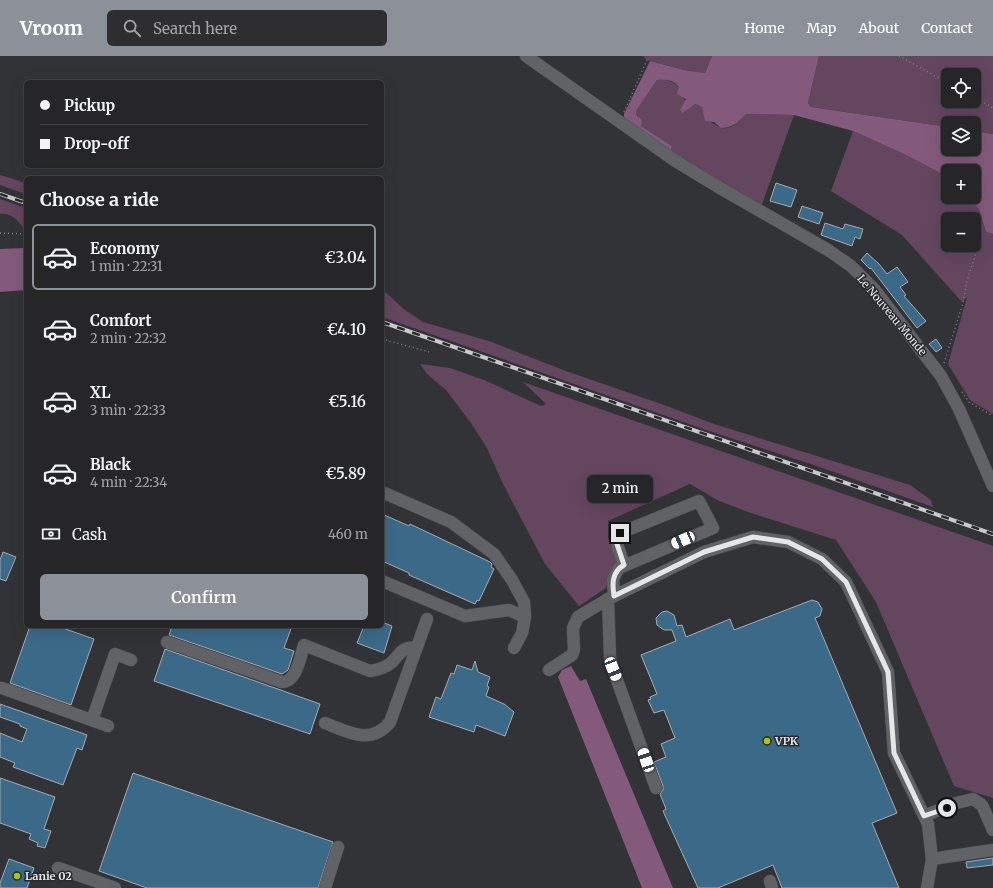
<!DOCTYPE html>
<html lang="en">
<head>
<meta charset="utf-8">
<style>
  :root { --surface:#262628; --page:#2e2e30; --text:#f1f3f6; --muted:#a4a5a8; --line:#424345; --accent:#8c9099 }
  body { margin:0; font-family:Merriweather,serif; background:var(--page); color:var(--text); height:100vh; display:flex; flex-direction:column; font-size:15px; white-space:nowrap }
  * { box-sizing:border-box; margin:0 }
  p { font-size:13px; color:var(--muted) }
  .icon { flex:none; width:22px; height:22px; fill:none; stroke:currentColor; stroke-width:2; stroke-linecap:round; stroke-linejoin:round }
  .map { position:relative; flex:1; overflow:hidden }
  .panel { position:absolute; left:24px; top:120px; width:360px; height:452px; display:flex; flex-direction:column; background:var(--surface); border-radius:6px; box-shadow:0 4px 16px #0002,0 0 0 1px var(--line) }
  .panel>* { flex:none }
  .banner { position:absolute; left:24px; top:24px; width:360px; height:88px; border-radius:6px; box-shadow:0 4px 16px #0002,0 0 0 1px var(--line); display:grid; align-content:center; height:88px; padding:0 16px; background:var(--surface) }
  .fabs { position:absolute; left:941px; top:12px; display:grid; gap:8px }
  .fabs a { display:grid; place-items:center; width:40px; height:40px; border-radius:6px; background:var(--surface); box-shadow:0 4px 16px #0002,0 0 0 1px var(--line); font-size:20px }
  .end { position:absolute; width:18px; height:18px; margin:-9px; border:5px solid #e5e6e8; background:#111; box-shadow:0 0 0 2px #111 }
  .from { border-radius:50% }
  .bubble { position:absolute; height:28px; border-radius:6px; background:var(--surface); box-shadow:0 4px 16px #0002,0 0 0 1px var(--line); font-size:13px; font-weight:600; line-height:28px; text-align:center }
  .car { position:absolute; width:12px; height:24px; margin:-12px -6px; border-radius:5px; box-shadow:0 0 3px 1px #0007; background:linear-gradient(#fff 24%,#345 0 40%,#fff 0 76%,#345 0 86%,#fff 0) }
  .banner b { display:flex; align-items:center; gap:14px; height:38px; font-size:15px }
  .banner b+b { border-top:1px solid var(--line) }
  .banner i { width:10px; height:10px; background:var(--text) }
  ul { padding:0; list-style:none }
  li { display:flex; align-items:center; gap:12px; height:66px; margin:0 8px 6px; padding:0 8px; border:2px solid transparent; border-radius:6px }
  li div { flex:1 }
  li b { display:block; font-size:15px }
  li em { font-style:normal; font-weight:600 }
  li.on { border-color:var(--accent) }
  li>.icon { width:36px; height:36px; stroke-width:1.5 }
  h2 { padding:0 16px; font-size:18px; line-height:48px }
  .pay { display:flex; align-items:center; gap:10px; height:44px; padding:0 16px; font-size:15px }
  .pay p { margin-inline-start:auto }
  .primary-button { display:flex; gap:8px; margin-top:auto; padding:8px 16px }
  .primary-button a { flex:1; height:46px; border-radius:6px; background:var(--accent); color:#fff; font-size:16px; font-weight:600; line-height:46px; text-align:center }
  header { display:flex; align-items:center; gap:24px; box-sizing:border-box; height:56px; padding:0 20px; background:var(--accent); color:#fff }
  header strong { font-size:19px }
  nav { display:flex; gap:22px; margin-inline-start:auto; font-size:14px }
  .search { width:280px; height:36px; background:var(--page); display:flex; align-items:center; gap:10px; box-sizing:border-box; padding:0 14px; border-radius:6px; color:var(--muted); font-size:15px }
  .map>svg:first-child { display:block }
  .green { fill:#64465f; fill-rule:evenodd }
  .forest { fill:#835a7b }
  .building { fill:#3b6988; stroke:#a7abae }
  .lines { fill:none; stroke-linecap:round; stroke-linejoin:round }
  .minor-casing { stroke:#4e4f52; stroke-width:13 }
  .path { stroke:#818284; stroke-width:1.5; stroke-dasharray:1 3; stroke-linecap:butt }
  .minor { stroke:#616266; stroke-width:12 }
  .rail-casing { stroke:#c8c9cb; stroke-width:4 }
  .rail { stroke:#28292c; stroke-width:2.5; stroke-dasharray:8; stroke-linecap:butt }
  .route { stroke:#e5e6e8; stroke-width:5 }
  .poi-dot { fill:#b0c502; stroke:#28292c; stroke-width:1.5 }
  .labels { text-anchor:middle; stroke-width:3; stroke-linejoin:round; paint-order:stroke }
  .street-label { font-size:11px; fill:#e5e6e8; stroke:#28292c }
  .poi-label { font-size:11px; font-weight:bold; fill:#e5e6e8; stroke:#28292c; text-anchor:start }
</style>
</head>
<body>
<header>
<strong>Vroom</strong>
<div class="search"><svg class="icon" aria-label="search" viewBox="0 0 24 24"><circle cx="10" cy="10" r="6"/><path d="M15 15l6 6"/></svg>Search here</div>
<nav><a>Home</a><a>Map</a><a>About</a><a>Contact</a></nav>
</header>
<div class="map">
<svg width="993" height="832" viewBox="0 0 993 832">
  <rect width="100%" height="100%" fill="#323336"/>
  <g class="green">
    <polygon points="643,0 712,0 705,17 684,14 647,4"/>
    <path d="M819 0H993V78L974 75V67H948V71L811 51 808 47ZM948 19H974V45H948Z"/>
    <path d="M665 23C684 31 687 37 684 57L689 51 695 48 702 51 705 62C709 64 718 71 722 72 731 74 741 64 746 58L794 59 761 151 670 96 672 90 641 70 636 55 657 24Z"/>
    <path d="M853 75 904 98 948 121V141H968L979 153 986 176 993 178V358L970 344 948 308 967 241 962 246 902 179 831 135ZM948 163H974V189H948Z"/>
    <polygon points="0,119 26,127 26,138 0,129"/>
    <path d="M0 143 26 152V174C18 167 14 156 0 158Z"/>
    <polygon points="382,233 405,254 423,266 489,285 566,315 664,349 714,368 910,429 931,444 933,451 814,409 712,376 382,261"/>
    <polygon points="420,308 450,312 484,324 541,350 546,348 523,326 993,490 993,742 954,730 876,546 836,484 751,457 719,445 690,428 608,465 608,482 619,506 611,513 606,532 579,550 545,508 502,426 487,392 471,367 446,334 427,318"/>
  </g>
  <g class="forest">
    <path d="M712 0H819L808 47 811 51 948 71V93H974V75L993 78V178L986 176 979 153 968 141H974V115H948V121L904 98 853 75 794 59 746 58C739 66 732 72 721 72L714 66 705 65 702 51 695 48 683 57 680 54 686 43 677 38 679 31C674 24 665 23 657 24L636 55 637 60 642 64 641 70 672 90 670 96 624 63V58L650 5 684 14 705 17Z"/>
    <polygon points="26,192 26,234 0,236 0,193"/>
    <polygon points="571,610 580,625 586,623 673,832 642,832 558,621 562,614"/>
  </g>
  <g class="building">
    <polygon points="776,127 797,134 791,151 770,145"/>
    <polygon points="802,150 823,157 819,168 798,161"/>
    <polygon points="825,167 843,173 845,168 863,173 860,183 855,181 852,190 821,179"/>
    <polygon points="867,197 879,208 887,218 897,211 908,226 900,231 906,239 904,240 926,265 917,272 871,212 870,213 861,204"/>
    <polygon points="936,283 942,292 936,296 929,288"/>
    <polygon points="382,458 409,470 410,468 490,506 492,508 491,511 494,513 479,545 477,544 475,548 409,519 409,517 382,505"/>
    <polygon points="3,496 16,501 6,525 0,523 0,504"/>
    <polygon points="812,544 818,546 822,553 820,560 815,562 897,757 872,767 899,832 782,832 773,809 718,832 698,832 663,755 666,753 660,738 663,734 663,730 654,706 666,701 661,688 675,682 664,654 654,657 648,644 651,643 650,641 657,638 641,599 676,585 672,574 664,574 657,569 656,562 662,556 667,555 674,559 677,570 682,569 686,581 730,563 734,574"/>
    <polygon points="382,566 392,570 384,597 357,587 364,570 382,570"/>
    <polygon points="30,570 57,570 94,583 71,649 10,627"/>
    <polygon points="172,570 292,570 284,592 294,595 288,614 282,618 169,579"/>
    <polygon points="165,593 320,648 310,678 154,625"/>
    <polygon points="475,605 478,616 490,621 487,630 489,631 486,640 504,648 514,656 505,680 476,669 474,676 429,661 436,641 441,643 451,617 454,618 457,609 472,614"/>
    <polygon points="0,648 87,679 82,694 77,692 63,729 13,711 15,707 0,701 0,677 22,686 27,673 20,670 20,668 0,661"/>
    <polygon points="133,717 333,786 318,832 147,832 99,815"/>
    <polygon points="0,722 55,741 44,773 51,775 45,792 37,790 38,787 29,783 31,778 0,767"/>
    <polygon points="993,802 993,809 967,812 966,806"/>
    <polygon points="9,803 34,812 27,832 0,832 0,827"/>
  </g>
  <g class="lines">
    <g class="minor-casing">
      <g id="minor">
        <polyline points="526,0 674,104 720,132 828,194 851,210 874,233 941,320 959,353 993,430"/>
        <polyline points="382,436 451,466 494,498 512,524 524,546 525,561 522,577 514,592"/>
        <polyline points="382,525 465,560 509,554 525,561"/>
        <polyline points="614,540 613,523 619,512 713,472 699,445 620,477 616,485 624,509"/>
        <polyline points="608,543 610,601 613,613 656,732"/>
        <path d="M167 586 282 626C297 626 300 601 304 589L370 615C377 614 385 612 391 607 402 597 399 592 417 591"/>
        <polyline points="549,614 572,599 574,594 573,572 578,561 608,543 704,496 753,481 788,486 822,503 846,526 888,616 894,697 928,768 932,803"/>
        <polyline points="2,632 108,670"/>
        <polyline points="92,664 115,598 131,604"/>
        <path d="M325 667C348 676 371 690 390 666L427 563"/>
        <polyline points="924,760 956,747 973,743 982,749 993,774"/>
        <polyline points="58,812 115,832"/>
        <polyline points="770,825 772,832"/>
        <polyline points="325,832 338,791"/>
        <polyline points="927,832 932,803 993,794"/>
      </g>
    </g>
    <g class="path">
      <polyline points="899,0 948,27"/>
      <polyline points="974,41 993,52"/>
      <polyline points="624,56 647,4"/>
      <polyline points="0,177 26,178"/>
      <polyline points="382,283 429,296"/>
      <polyline points="944,307 963,247 967,225 978,190"/>
      <polyline points="962,336 969,346 993,360"/>
    </g>
    <use href="#minor" class="minor"/>
    <g class="rail-casing">
      <g id="rail">
        <polyline points="0,138 26,147"/>
        <polyline points="382,266 993,478"/>
      </g>
    </g>
    <use href="#rail" class="rail"/>
  </g>
  <g class="lines">
    <path class="route" d="M620 477 616 485 624 509C612 516 612 527 614 540L704 496 753 481 788 486 822 503 846 526 888 616 894 697 924 760 947 752"/>
  </g>
  <g class="poi-dot">
    <circle cx="767" cy="685" r="4"/>
    <circle cx="17" cy="820" r="4"/>
  </g>
  <g class="labels">
    <g class="street-label">
      <text transform="translate(892 259) rotate(50)" y="4">Le Nouveau Monde</text>
    </g>
    <g class="poi-label">
      <text x="775" y="689">VPK</text>
      <text x="25" y="824">Lanie 02</text>
    </g>
  </g>
</svg>
<div class="fabs">
<a><svg class="icon" aria-label="locate" viewBox="0 0 24 24"><circle cx="12" cy="12" r="6"/><path d="M12 2v4M12 18v4M2 12h4M18 12h4"/></svg></a>
<a><svg class="icon" aria-label="layers" viewBox="0 0 24 24"><path d="M12 4l9 5-9 5-9-5zM3 14l9 5 9-5"/></svg></a>
<a>+</a>
<a>−</a>
</div>
<i class="end from" style="left:947px;top:752px"></i>
<i class="end" style="left:620px;top:477px"></i>
<div class="bubble" style="left:587px;top:419px;width:66px">2 min</div>
<i class="car" style="left:683px;top:484px;rotate:247deg"></i>
<i class="car" style="left:613px;top:613px;rotate:158deg"></i>
<i class="car" style="left:646px;top:704px;rotate:341deg"></i>
<div class="banner">
<b><i class="from"></i>Pickup</b>
<b><i></i>Drop-off</b>
</div>
<section class="panel">
<h2>Choose a ride</h2>
<ul>
<li class="on"><svg class="icon" aria-label="car" viewBox="0 0 24 24"><path d="M5 17H2v-5l4-1 3-4h7l3 4 3 1v5h-3M9 17h6M6 11h13"/><circle cx="7" cy="17" r="2"/><circle cx="17" cy="17" r="2"/></svg><div><b>Economy</b><p>1 min · 22:31</p></div><em>€3.04</em></li>
<li><svg class="icon" aria-label="car" viewBox="0 0 24 24"><path d="M5 17H2v-5l4-1 3-4h7l3 4 3 1v5h-3M9 17h6M6 11h13"/><circle cx="7" cy="17" r="2"/><circle cx="17" cy="17" r="2"/></svg><div><b>Comfort</b><p>2 min · 22:32</p></div><em>€4.10</em></li>
<li><svg class="icon" aria-label="car" viewBox="0 0 24 24"><path d="M5 17H2v-5l4-1 3-4h7l3 4 3 1v5h-3M9 17h6M6 11h13"/><circle cx="7" cy="17" r="2"/><circle cx="17" cy="17" r="2"/></svg><div><b>XL</b><p>3 min · 22:33</p></div><em>€5.16</em></li>
<li><svg class="icon" aria-label="car" viewBox="0 0 24 24"><path d="M5 17H2v-5l4-1 3-4h7l3 4 3 1v5h-3M9 17h6M6 11h13"/><circle cx="7" cy="17" r="2"/><circle cx="17" cy="17" r="2"/></svg><div><b>Black</b><p>4 min · 22:34</p></div><em>€5.89</em></li>
</ul>
<div class="pay"><svg class="icon" aria-label="cash" viewBox="0 0 24 24"><path d="M3 7h18v10H3z"/><circle cx="12" cy="12" r="2"/></svg>Cash<p>460 m</p></div>
<div class="primary-button"><a>Confirm</a></div>
</section>
</div>
</body>
</html>
